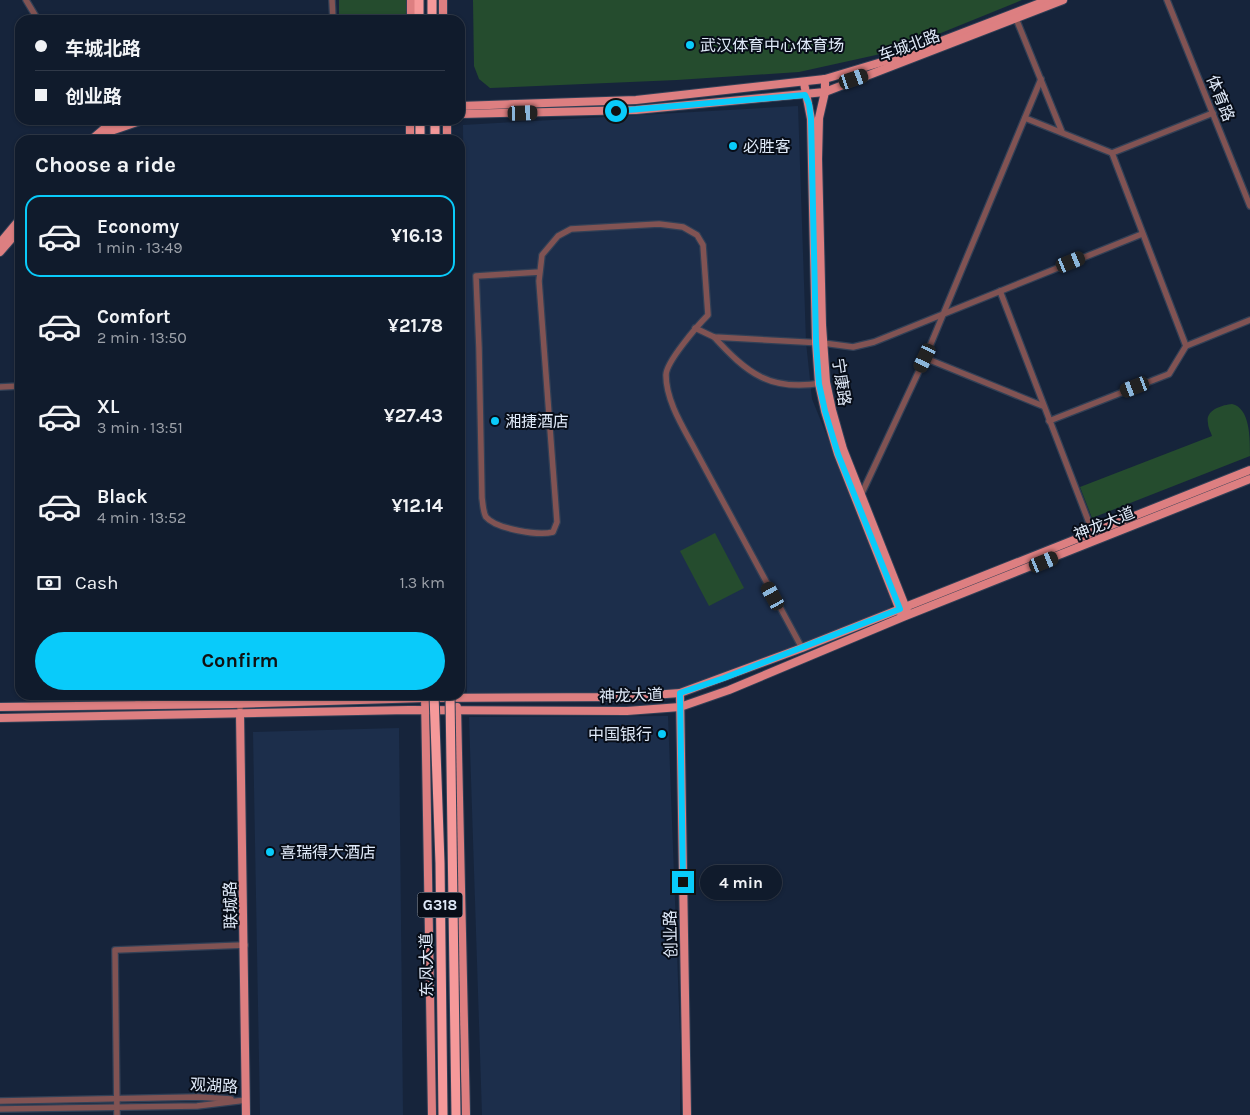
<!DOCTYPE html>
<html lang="en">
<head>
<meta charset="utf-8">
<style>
  :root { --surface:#101b2c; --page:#192434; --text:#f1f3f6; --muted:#9ca1a9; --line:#303948; --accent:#09cbfa }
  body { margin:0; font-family:Karla,"Noto Sans SC",sans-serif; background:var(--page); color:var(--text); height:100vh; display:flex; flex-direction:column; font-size:19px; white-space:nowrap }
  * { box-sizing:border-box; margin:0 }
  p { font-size:16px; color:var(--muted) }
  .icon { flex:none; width:28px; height:28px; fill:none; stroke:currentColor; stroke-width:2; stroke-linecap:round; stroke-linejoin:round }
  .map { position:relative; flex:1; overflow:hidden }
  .details { position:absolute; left:15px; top:135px; width:450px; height:565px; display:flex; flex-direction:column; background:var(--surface); border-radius:15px; box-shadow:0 1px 4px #0004,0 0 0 1px var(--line) }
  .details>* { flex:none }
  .top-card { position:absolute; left:15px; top:15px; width:450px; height:110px; border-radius:15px; box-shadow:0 1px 4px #0004,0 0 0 1px var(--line); display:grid; align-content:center; height:110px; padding:0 20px; background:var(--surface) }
  .end { position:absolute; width:22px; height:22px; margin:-11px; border:6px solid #09cbfa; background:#111; box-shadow:0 0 0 2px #111 }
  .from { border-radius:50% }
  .bubble { position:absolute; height:35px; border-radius:18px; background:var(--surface); box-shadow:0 1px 4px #0004,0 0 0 1px var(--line); font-size:16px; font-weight:700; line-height:35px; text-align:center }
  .car { position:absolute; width:15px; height:30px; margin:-15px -8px; border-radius:6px; box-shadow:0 0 4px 1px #0007; background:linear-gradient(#222 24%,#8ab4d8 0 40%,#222 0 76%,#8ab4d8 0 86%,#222 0) }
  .top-card b { display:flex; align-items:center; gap:18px; height:48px; font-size:19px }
  .top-card b+b { border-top:1px solid var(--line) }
  .top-card i { width:12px; height:12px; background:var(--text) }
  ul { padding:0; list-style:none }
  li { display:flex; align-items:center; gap:15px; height:82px; margin:0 10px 8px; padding:0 10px; border:2px solid transparent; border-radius:15px }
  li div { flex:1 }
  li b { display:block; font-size:19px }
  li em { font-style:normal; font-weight:700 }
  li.current { border-color:var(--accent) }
  li>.icon { width:45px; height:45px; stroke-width:1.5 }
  h2 { padding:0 20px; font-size:22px; line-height:60px }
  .pay { display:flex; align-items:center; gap:12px; height:55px; padding:0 20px; font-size:19px }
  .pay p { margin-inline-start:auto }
  .primary-button { display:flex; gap:10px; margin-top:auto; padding:10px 20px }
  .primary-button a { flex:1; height:58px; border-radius:30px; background:var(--accent); color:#111; font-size:20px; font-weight:700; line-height:58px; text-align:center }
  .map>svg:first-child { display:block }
  .built { fill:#1c2e4b }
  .green { fill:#254c2e }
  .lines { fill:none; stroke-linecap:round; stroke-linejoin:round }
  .minor-casing { stroke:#324056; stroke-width:8 }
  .major-casing { stroke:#324056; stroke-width:10 }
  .highway-casing { stroke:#324056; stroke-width:11 }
  .minor { stroke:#815353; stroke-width:5.5 }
  .major { stroke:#dd7f81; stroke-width:8 }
  .highway { stroke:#f5999a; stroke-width:9 }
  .highway-bridge-casing { stroke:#324056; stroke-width:11; stroke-linecap:butt }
  .highway-bridge { stroke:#f5999a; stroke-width:9 }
  .route { stroke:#09cbfa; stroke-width:6 }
  .poi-dot { fill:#09cbfa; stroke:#070d18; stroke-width:2 }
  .labels { text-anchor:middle; stroke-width:4; stroke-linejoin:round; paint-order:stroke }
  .shield { fill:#070d18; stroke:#9fa8b6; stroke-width:1 }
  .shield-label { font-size:15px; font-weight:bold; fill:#e0eaf9 }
  .poi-label { font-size:16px; fill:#e0eaf9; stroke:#070d18; text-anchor:start }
  .street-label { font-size:16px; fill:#e0eaf9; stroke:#070d18 }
</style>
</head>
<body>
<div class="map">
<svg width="1250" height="1115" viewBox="0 0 1250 1115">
  <rect width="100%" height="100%" fill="#16243b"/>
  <g class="built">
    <polygon points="798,106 806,342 812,399 894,601 887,612 680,693 467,694 463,125"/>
    <polygon points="668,716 680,1033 680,1115 482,1115 469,717"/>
    <polygon points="399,728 403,1115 260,1115 253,732"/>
  </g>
  <g class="green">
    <polygon points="339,0 410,0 411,20 339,20"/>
    <polygon points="473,0 1022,0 936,35 876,55 799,72 677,80 490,88 479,79 474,66"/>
    <path d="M1232 404C1250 408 1250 437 1250 456L1092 518 1080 487 1212 436C1211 432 1208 428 1208 423 1205 410 1222 405 1232 404Z"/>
    <polygon points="715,533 744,588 709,606 680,551"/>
  </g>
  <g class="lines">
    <g class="minor-casing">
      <g id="minor">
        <polyline points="26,0 38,20"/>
        <polyline points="332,0 333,20"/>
        <polyline points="1167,0 1250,206"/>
        <polyline points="1015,16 1062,132"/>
        <polyline points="1025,118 1112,153 1213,113"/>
        <polyline points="100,120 107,131"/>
        <polyline points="1112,153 1186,346"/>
        <path d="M540 272 476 276 479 348 482 498C483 504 483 512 486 517 496 529 539 536 553 532L557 522 539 281 542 255 558 236 571 229 659 224 683 227 697 235 703 245 708 315C698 325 666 362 666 375 666 399 681 424 692 444L802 648"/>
        <polyline points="1000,291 1093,533"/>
        <polyline points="695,328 714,337 823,343 853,347 874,342 1142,234"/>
        <path d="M714 337C747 373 770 392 822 383"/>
        <polyline points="925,358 1043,406"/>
        <polyline points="0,387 20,386"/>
        <polyline points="1049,421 1169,374 1186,346 1250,320"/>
        <polyline points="861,495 925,358 1041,79"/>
        <polyline points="240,695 240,708"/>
        <polyline points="138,704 138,695"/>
        <polyline points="0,1101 198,1097 231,1099"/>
        <polyline points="0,1109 197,1106 246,1100"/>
        <polyline points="117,1115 115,950 245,945"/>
      </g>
    </g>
    <g class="major-casing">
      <g id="major">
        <polyline points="411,0 411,20"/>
        <polyline points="443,0 443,20"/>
        <polyline points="825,79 825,92 819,118 818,159 822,325 826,382 832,410 843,449 907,611"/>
        <polyline points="804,83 811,119 816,342 819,384 825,411 838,454 901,613"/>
        <polyline points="460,106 636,100 825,79 905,55 1048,0"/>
        <polyline points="460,114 636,110 825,92 1063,0"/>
        <polyline points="410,120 410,140"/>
        <polyline points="447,120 447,140"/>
        <polyline points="91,140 105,128 122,120"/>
        <polyline points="100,140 108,132 143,120"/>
        <polyline points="0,243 20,219"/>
        <polyline points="0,252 20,229"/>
        <polyline points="680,693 687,1115"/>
        <polyline points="425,695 432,1115"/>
        <polyline points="0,707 232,704 425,698 625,697 680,693 802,648 1250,470"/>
        <polyline points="457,707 466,1115"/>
        <polyline points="240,713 246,1115"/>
        <polyline points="0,718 409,710 627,711 680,707 729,690 903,617 1250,479"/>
      </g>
    </g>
    <g class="highway-casing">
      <g id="highway">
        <polyline points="419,0 419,20"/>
        <polyline points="432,0 432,20"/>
        <polyline points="420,120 420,140"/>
        <polyline points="435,120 435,140"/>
      </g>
    </g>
    <use href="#minor" class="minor"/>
    <use href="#major" class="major"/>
    <use href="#highway" class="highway"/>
    <g class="highway-bridge-casing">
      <g id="highway-bridge">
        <polyline points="434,695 440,863 443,1115"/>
        <polyline points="450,695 456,1115"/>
      </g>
    </g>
    <use href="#highway-bridge" class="highway-bridge"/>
  </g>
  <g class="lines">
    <polyline class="route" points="616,111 805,95 809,104 811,119 816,342 819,384 825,411 838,454 900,609 724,678 680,693 683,882"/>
  </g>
  <g class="poi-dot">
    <circle cx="690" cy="45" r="5"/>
    <circle cx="733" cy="146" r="5"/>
    <circle cx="495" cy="421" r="5"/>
    <circle cx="662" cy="734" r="5"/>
    <circle cx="270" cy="852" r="5"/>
  </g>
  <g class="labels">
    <rect class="shield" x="417.5" y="892.5" width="45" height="25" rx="4"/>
    <g class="shield-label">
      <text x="440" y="910">G318</text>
    </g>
    <g class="poi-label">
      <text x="700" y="51">武汉体育中心体育场</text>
      <text x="743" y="152">必胜客</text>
      <text x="505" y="427">湘捷酒店</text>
      <text x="652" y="740" text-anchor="end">中国银行</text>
      <text x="280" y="858">喜瑞得大酒店</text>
    </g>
    <g class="street-label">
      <text transform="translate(909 45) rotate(-20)" y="6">车城北路</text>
      <text transform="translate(1221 98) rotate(68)" y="6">体育路</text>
      <text transform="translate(842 382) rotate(82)" y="6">宁康路</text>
      <text transform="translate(1104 523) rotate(-22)" y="6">神龙大道</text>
      <text transform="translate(631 695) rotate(-2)" y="6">神龙大道</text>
      <text transform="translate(230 905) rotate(-91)" y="6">联城路</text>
      <text transform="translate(670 934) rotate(-91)" y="6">创业路</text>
      <text transform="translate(426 965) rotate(-91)" y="6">东风大道</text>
      <text transform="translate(214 1085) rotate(3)" y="6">观湖路</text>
    </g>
  </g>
</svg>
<i class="end from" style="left:616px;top:111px"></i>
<i class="end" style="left:683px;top:882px"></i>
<div class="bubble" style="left:700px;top:865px;width:82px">4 min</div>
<i class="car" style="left:854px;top:79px;rotate:71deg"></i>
<i class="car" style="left:523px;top:113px;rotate:88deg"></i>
<i class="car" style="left:1071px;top:262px;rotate:68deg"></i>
<i class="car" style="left:925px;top:358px;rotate:205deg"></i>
<i class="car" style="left:1135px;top:387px;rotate:249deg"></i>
<i class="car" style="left:1044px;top:562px;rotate:68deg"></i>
<i class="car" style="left:773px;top:596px;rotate:331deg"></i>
<div class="top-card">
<b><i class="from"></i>车城北路</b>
<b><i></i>创业路</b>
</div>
<section class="details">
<h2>Choose a ride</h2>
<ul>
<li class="current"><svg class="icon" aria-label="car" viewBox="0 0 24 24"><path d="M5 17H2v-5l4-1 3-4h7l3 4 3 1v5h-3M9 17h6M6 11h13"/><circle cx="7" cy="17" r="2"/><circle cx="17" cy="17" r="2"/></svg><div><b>Economy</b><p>1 min · 13:49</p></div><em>¥16.13</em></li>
<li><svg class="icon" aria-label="car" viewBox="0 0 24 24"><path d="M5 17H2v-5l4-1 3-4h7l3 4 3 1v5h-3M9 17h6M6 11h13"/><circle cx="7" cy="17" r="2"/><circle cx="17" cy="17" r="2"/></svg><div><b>Comfort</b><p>2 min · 13:50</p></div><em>¥21.78</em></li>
<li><svg class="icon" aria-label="car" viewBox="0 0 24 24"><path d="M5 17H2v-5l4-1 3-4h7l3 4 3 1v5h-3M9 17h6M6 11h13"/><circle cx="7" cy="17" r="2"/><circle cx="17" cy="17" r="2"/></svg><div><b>XL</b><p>3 min · 13:51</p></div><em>¥27.43</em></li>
<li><svg class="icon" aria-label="car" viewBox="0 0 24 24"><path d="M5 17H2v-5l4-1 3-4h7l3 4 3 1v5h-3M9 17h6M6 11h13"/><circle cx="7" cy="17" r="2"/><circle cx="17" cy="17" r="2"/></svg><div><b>Black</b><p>4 min · 13:52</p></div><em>¥12.14</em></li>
</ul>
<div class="pay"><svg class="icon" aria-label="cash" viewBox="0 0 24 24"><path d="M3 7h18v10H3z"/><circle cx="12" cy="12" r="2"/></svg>Cash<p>1.3 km</p></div>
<div class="primary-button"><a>Confirm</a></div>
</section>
</div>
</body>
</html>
